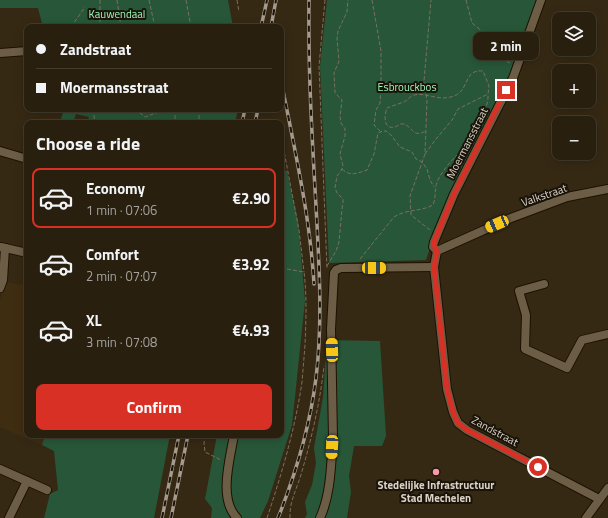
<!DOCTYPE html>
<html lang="en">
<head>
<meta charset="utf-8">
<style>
  :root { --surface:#281f0f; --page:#302718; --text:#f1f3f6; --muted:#a5a29e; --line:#443d2f; --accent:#d93025 }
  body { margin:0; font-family:"Titillium Web",sans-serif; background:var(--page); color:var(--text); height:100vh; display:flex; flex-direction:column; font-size:15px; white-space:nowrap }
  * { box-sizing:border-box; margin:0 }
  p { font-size:13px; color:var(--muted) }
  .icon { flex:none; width:22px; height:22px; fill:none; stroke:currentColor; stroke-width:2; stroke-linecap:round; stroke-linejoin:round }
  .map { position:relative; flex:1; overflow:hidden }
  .panel { position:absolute; left:24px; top:120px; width:260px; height:318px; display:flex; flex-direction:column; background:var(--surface); border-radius:8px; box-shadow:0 2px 10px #0003,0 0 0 1px var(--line) }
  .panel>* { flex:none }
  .guide { position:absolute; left:24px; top:24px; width:260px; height:88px; border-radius:8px; box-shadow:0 2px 10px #0003,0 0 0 1px var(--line); display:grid; align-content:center; height:88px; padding:0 12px; background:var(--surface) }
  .buttons { position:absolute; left:552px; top:12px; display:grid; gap:8px }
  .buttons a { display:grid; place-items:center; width:44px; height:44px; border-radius:8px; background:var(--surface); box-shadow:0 2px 10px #0003,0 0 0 1px var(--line); font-size:20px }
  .end { position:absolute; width:18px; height:18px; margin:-9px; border:5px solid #d93025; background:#fff; box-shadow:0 0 0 2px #fff }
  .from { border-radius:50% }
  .bubble { position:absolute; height:28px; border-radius:8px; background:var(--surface); box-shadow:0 2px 10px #0003,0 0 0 1px var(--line); font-size:13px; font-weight:700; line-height:28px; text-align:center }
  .car { position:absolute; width:12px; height:24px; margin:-12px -6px; border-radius:5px; box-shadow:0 0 3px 1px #0007; background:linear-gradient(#f5c518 24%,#345 0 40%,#f5c518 0 76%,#345 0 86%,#f5c518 0) }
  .guide b { display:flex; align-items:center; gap:14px; height:38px; font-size:15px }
  .guide b+b { border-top:1px solid var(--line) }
  .guide i { width:10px; height:10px; background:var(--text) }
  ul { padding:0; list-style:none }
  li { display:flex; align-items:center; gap:12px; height:60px; margin:0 8px 6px; padding:0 4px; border:2px solid transparent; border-radius:8px }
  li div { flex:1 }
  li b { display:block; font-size:15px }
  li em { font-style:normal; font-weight:700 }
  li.selected { border-color:var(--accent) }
  li>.icon { width:36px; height:36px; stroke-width:1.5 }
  h2 { padding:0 12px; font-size:18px; line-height:48px }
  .action { display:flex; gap:8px; margin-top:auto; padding:8px 12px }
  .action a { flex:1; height:46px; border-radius:8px; background:var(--accent); color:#fff; font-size:16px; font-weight:700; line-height:46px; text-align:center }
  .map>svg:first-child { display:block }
  .built { fill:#3f2d11 }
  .green { fill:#275738 }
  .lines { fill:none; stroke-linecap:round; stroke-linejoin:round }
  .street-casing { stroke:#1e1100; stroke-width:10 }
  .path { stroke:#7b705e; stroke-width:1; stroke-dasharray:4 2; stroke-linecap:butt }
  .street { stroke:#6c5d47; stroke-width:8 }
  .rail-casing { stroke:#a59a8b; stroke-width:3.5 }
  .rail { stroke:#19130a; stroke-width:2; stroke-dasharray:6; stroke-linecap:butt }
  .route { stroke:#d93025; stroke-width:5 }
  .poi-dot { fill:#f49aa6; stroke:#19130a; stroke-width:1.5 }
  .labels { text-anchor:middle; stroke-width:4; stroke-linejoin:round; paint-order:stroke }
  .park-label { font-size:11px; fill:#9cf8b9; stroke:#19130a }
  .street-label { font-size:11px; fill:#dcd3c6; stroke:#19130a }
  .poi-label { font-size:11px; font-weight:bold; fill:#dcd3c6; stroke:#19130a }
</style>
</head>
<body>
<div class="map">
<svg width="608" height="518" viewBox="0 0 608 518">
  <rect width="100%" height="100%" fill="#362914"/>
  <polygon class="built" points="27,281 27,435 45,435 42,445 0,427 0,300 7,282 20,285"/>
  <g class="green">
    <polygon points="0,0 228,0 233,27 43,27 38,8 0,8"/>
    <polygon points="327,0 538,0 514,67 466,161 431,245 426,260 329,263 320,66"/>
    <polygon points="64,109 238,109 235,123 87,123 89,117 76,114 73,123 60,122"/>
    <polygon points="281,170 287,171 298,221 305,301 292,425 268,501 260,518 211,518 212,508 205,499 217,435 281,435"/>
    <polygon points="327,340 380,341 386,436 382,446 354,446 349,476 351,492 347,518 305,518 307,514 305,502 312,485 316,463 314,448 323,397"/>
    <polygon points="45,435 170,435 154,518 44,518 50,494 58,490 54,451 42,445"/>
  </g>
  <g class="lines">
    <g class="street-casing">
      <g id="street">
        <polyline points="0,53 27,51"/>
        <polyline points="0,151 27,159"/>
        <polyline points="1,247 27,253"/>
        <polyline points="437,251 433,247 434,242 454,194 513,78 541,0"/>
        <polyline points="544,284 519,291 526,315 525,349 567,368 582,340 608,334"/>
        <polyline points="0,288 3,280 5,248"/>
        <path d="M234 435C230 459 218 499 237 518"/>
        <polyline points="0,469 47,490"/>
        <polyline points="599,499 467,430 458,423 453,412 447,389 434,267 437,251 511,218 567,197 608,189"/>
        <polyline points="9,518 27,481"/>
        <path d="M320 518C331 494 331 464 333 438L331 329 334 273 336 270 341 268 434 267"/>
        <polyline points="586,518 608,488"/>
      </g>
    </g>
    <g class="path">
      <polyline points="100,0 100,27"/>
      <polyline points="117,0 121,27"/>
      <polyline points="149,0 155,27"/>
      <polyline points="186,0 191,27"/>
      <polyline points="237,0 239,12"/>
      <polyline points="325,0 319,66 327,269"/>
      <polyline points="372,0 381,51 381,88 380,103 376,110 374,125 381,132"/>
      <polyline points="466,0 472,23 489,37 498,57 510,63"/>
      <polyline points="71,27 85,7"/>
      <polyline points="93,109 95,123"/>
      <polyline points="135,109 145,117 167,109"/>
      <polyline points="175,109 175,123"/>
      <polyline points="199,109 199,123"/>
      <polyline points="281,123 284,151 299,230 304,272"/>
      <path d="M425 154 436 139 452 120 458 109 488 94 489 86 483 71C463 69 470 90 454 96 438 102 427 92 414 95 410 96 408 100 404 102 398 104 392 106 387 108 384 115 383 130 395 127 398 126 400 123 404 124 414 128 412 138 426 131"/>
      <path d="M342 169C350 177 358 173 367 170L374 154 378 133 383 131H386L391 135 400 147 412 152 416 159 422 162 427 169 430 180 434 187"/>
      <polyline points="430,230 411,215 410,196 425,154 427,101 424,81 431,0"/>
      <path d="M360 259 394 217C406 209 420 212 433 205 437 195 433 189 439 178 444 169 451 161 458 154 468 142 490 110 488 94"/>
      <polyline points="327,266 336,251 339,242 342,209 343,203 343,199 337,193 335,188 337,176 341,171 343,166 340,154 345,136 345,129 341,123 340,117 342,100 335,93 334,73 339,61 337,39 338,31 347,12 348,0"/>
      <polyline points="205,435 204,443 205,452 221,460"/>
      <path d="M267 518C282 473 295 429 302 382 303 370 304 358 305 345 306 321 307 296 304 272L281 268"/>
      <path d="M290 518C289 501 298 487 302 471 312 437 320 402 324 366"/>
    </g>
    <use href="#street" class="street"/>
    <g class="rail-casing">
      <g id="rail">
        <polyline points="261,27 267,0"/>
        <polyline points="271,27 276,0"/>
        <path d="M281 80C294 147 310 215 314 284"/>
        <polyline points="242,123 245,109"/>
        <polyline points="255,123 258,109"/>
        <polyline points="162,518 179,435"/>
        <polyline points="171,518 188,435"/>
        <path d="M278 518C296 473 310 426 316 378 323 321 319 263 316 206 312 137 308 69 309 0"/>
      </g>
    </g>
    <use href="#rail" class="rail"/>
  </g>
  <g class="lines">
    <polyline class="route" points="506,90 454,194 434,242 434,246 437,251 434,267 447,389 453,412 458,423 467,430 538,467"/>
  </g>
  <circle class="poi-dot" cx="436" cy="472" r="4"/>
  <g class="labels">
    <g class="park-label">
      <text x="117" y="18">Kauwendaal</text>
      <text x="407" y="91">Esbrouckbos</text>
    </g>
    <g class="street-label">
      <text transform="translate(467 143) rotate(-63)" y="4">Moermansstraat</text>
      <text transform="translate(544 195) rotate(-19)" y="4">Valkstraat</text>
      <text transform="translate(495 431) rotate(28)" y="4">Zandstraat</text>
    </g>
    <g class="poi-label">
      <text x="436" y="489">Stedelijke Infrastructuur<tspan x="436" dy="13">Stad Mechelen</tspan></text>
    </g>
  </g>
</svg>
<div class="buttons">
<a><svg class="icon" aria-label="layers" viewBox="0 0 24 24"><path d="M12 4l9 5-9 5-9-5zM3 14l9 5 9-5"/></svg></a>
<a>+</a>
<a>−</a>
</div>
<i class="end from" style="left:538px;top:467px"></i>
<i class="end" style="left:506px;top:90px"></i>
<div class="bubble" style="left:473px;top:32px;width:66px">2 min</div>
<i class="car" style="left:497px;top:224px;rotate:247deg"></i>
<i class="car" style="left:374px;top:268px;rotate:90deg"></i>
<i class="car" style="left:332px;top:350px;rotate:358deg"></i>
<i class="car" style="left:332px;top:447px;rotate:183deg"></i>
<div class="guide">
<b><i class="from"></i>Zandstraat</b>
<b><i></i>Moermansstraat</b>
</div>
<section class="panel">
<h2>Choose a ride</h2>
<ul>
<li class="selected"><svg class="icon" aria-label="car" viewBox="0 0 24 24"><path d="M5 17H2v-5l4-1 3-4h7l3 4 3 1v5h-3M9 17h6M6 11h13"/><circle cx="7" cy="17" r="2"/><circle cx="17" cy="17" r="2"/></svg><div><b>Economy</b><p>1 min · 07:06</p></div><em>€2.90</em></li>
<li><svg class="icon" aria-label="car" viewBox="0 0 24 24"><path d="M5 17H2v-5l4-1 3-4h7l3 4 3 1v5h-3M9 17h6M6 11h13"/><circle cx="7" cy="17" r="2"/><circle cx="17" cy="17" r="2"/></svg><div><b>Comfort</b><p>2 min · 07:07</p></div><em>€3.92</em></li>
<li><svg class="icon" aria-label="car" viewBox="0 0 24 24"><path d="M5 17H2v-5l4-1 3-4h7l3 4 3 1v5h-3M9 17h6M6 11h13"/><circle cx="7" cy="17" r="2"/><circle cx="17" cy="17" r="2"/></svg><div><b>XL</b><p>3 min · 07:08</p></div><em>€4.93</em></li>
</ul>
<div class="action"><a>Confirm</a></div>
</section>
</div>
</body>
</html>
